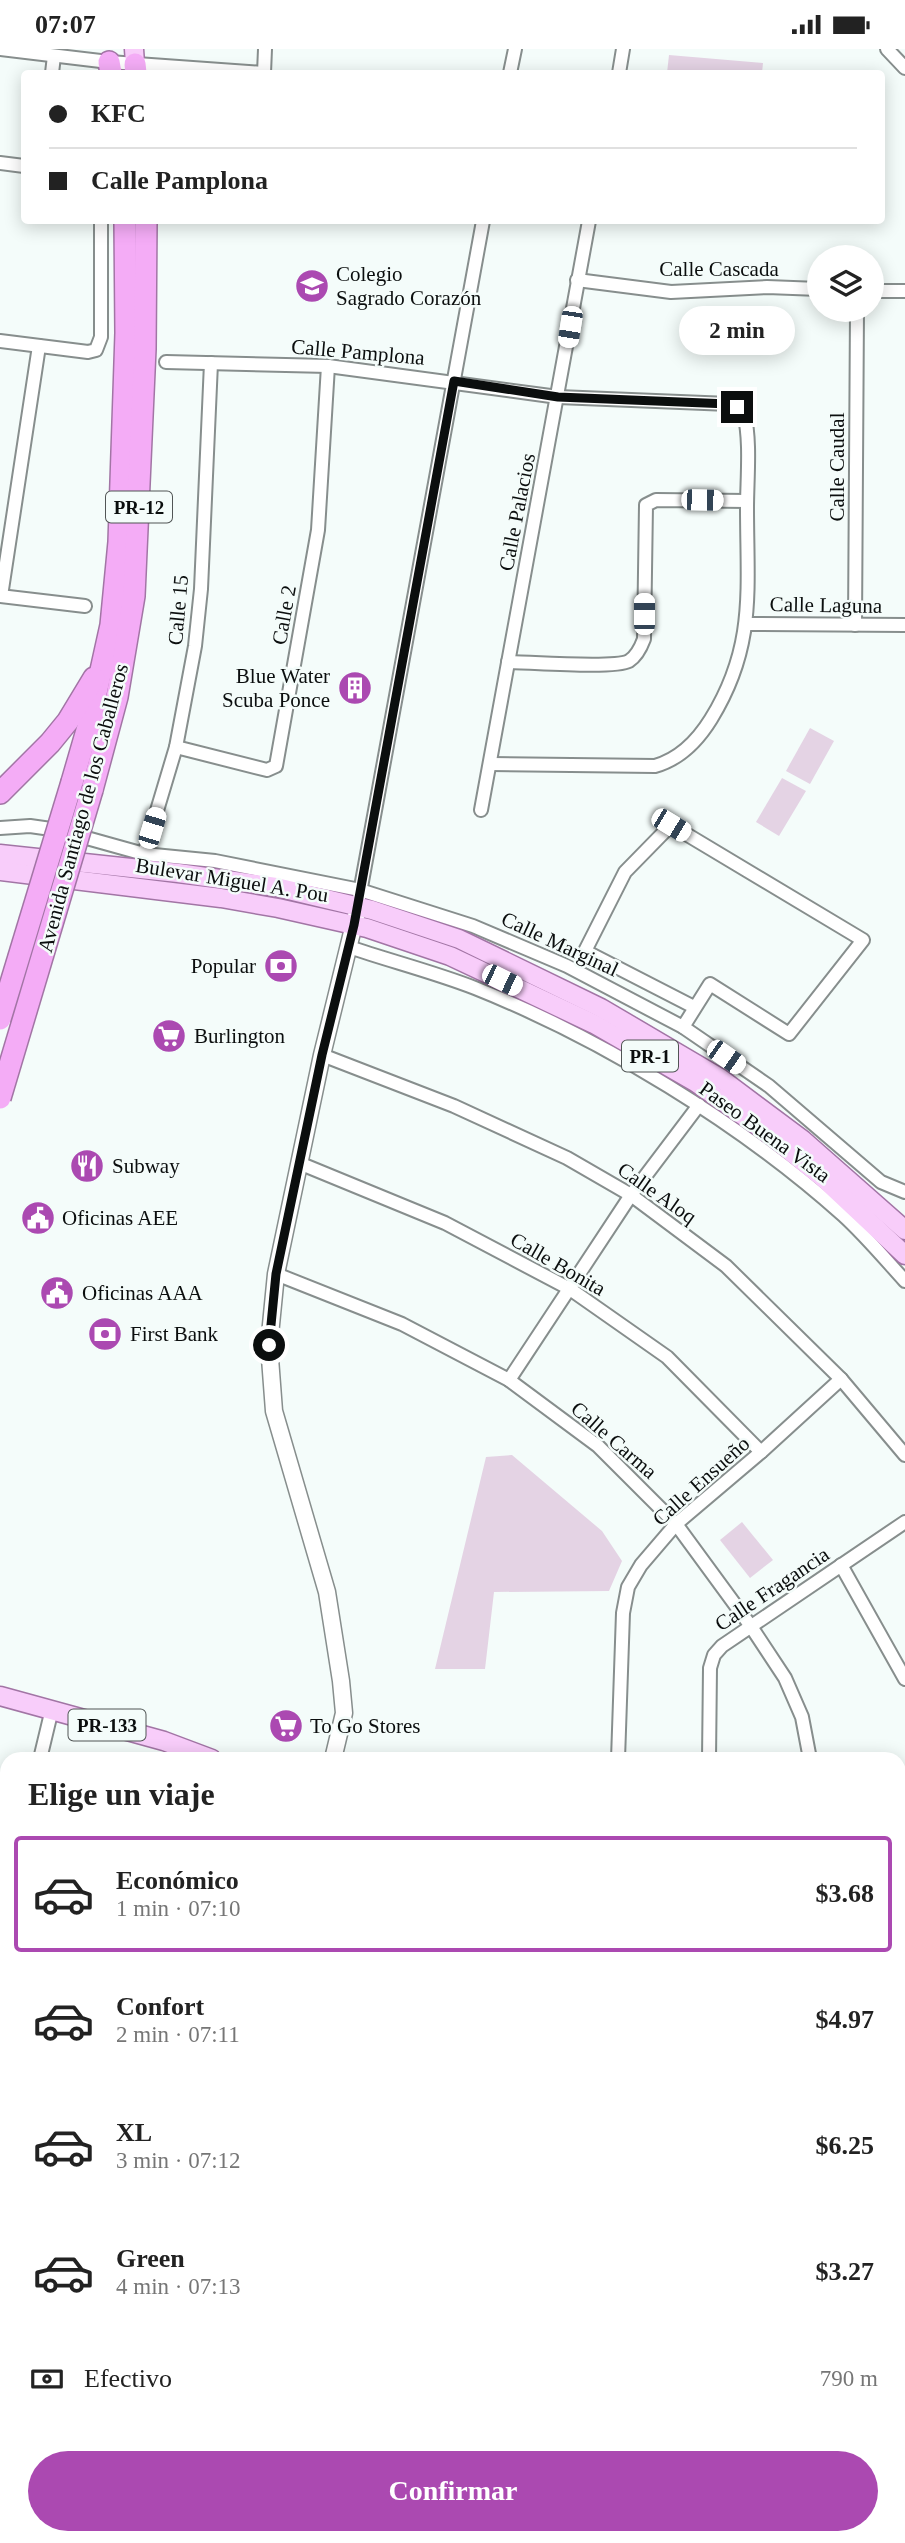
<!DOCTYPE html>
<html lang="es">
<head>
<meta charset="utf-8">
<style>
  :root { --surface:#fff; --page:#f2f2f2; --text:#222; --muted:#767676; --line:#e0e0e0; --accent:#ab49b1 }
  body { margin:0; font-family:Georgia,serif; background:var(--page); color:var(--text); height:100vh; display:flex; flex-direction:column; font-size:26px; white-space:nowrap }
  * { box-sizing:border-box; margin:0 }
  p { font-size:23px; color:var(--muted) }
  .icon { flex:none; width:38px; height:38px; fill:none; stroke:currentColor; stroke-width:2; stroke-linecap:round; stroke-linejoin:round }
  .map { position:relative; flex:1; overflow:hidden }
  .side { position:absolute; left:0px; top:1703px; width:906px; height:793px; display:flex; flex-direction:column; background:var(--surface); border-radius:21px 21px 0 0; box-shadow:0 4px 18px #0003 }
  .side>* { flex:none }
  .banner { position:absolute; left:21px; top:21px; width:864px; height:154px; border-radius:7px; box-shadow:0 4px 18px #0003; display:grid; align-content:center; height:154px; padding:0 28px; background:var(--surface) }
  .fabs { position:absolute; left:807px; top:196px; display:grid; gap:14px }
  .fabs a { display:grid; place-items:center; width:77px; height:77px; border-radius:50%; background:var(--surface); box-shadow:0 4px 18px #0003; font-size:35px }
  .end { position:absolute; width:32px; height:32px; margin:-16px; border:9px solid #0b0e0e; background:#fff; box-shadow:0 0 0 4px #fff }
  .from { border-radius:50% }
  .bubble { position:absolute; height:49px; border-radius:24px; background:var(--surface); box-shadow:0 4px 18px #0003; font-size:23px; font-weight:700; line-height:49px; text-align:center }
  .car { position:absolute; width:21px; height:42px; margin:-21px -10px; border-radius:9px; box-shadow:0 0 5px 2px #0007; background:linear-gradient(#fff 24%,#345 0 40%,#fff 0 76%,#345 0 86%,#fff 0) }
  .banner b { display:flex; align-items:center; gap:24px; height:66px; font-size:26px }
  .banner b+b { border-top:2px solid var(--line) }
  .banner i { width:18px; height:18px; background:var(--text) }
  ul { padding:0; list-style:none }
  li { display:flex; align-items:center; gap:21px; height:116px; margin:0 14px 10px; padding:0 14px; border:4px solid transparent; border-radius:7px }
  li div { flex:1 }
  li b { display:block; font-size:26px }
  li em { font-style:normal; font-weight:700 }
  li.selected { border-color:var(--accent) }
  li>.icon { width:63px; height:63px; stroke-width:1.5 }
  h2 { padding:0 28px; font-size:32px; line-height:84px }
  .pay { display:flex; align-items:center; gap:18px; height:77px; padding:0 28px; font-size:26px }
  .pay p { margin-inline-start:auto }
  .cta { display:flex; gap:14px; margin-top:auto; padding:14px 28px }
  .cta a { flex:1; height:80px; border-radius:42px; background:var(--accent); color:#fff; font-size:28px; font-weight:700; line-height:80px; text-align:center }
  .status { display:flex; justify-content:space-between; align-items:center; height:49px; padding:0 35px; background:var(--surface); direction:ltr }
  .status svg { height:19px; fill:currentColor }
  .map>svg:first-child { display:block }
  .green { fill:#e4d3e4 }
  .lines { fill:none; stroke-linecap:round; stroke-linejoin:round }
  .street-casing { stroke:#878e8d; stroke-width:16 }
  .secondary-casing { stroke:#878e8d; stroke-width:19 }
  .primary-casing { stroke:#a275a5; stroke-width:21 }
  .highway-casing { stroke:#a275a5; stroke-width:24 }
  .street { stroke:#fff; stroke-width:12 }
  .secondary { stroke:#fff; stroke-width:16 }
  .primary { stroke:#f8cdfa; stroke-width:18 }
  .highway { stroke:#f4acf6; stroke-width:21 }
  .highway-bridge-casing { stroke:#a275a5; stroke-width:24; stroke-linecap:butt }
  .highway-bridge { stroke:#f4acf6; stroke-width:21 }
  .route { stroke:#0b0e0e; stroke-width:9 }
  .labels { text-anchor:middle; stroke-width:5; stroke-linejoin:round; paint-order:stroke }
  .shield { fill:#f4fcfa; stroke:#515555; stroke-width:2 }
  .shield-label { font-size:19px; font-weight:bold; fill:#0b0e0e }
  .street-label { font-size:21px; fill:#0b0e0e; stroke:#f4fcfa }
  .poi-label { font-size:21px; fill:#0b0e0e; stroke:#f4fcfa; text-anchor:start }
</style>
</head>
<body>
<div class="status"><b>07:07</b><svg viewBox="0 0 49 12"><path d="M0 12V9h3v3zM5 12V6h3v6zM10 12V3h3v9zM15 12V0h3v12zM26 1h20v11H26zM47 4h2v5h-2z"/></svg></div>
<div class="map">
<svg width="905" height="2494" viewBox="0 0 905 2494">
  <rect width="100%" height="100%" fill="#f4fcfa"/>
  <g class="green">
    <polygon points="669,6 763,14 762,24 667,24"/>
    <polygon points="810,679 834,692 810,735 786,722"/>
    <polygon points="782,729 806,742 779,787 756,773"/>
    <polygon points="512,1406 602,1482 622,1512 609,1542 494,1543 485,1620 435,1620 486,1408"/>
    <polygon points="742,1473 773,1511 750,1529 720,1491"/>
    <polygon points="435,2489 553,2489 550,2494 444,2494"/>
  </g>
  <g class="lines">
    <g class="street-casing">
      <g id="street">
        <polyline points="0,0 109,13 263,24"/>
        <polyline points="887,0 905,19"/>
        <polyline points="52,24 54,7"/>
        <polyline points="264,24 265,0"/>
        <polyline points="510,24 515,0"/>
        <polyline points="619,24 623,0"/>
        <polyline points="0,114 24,117"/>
        <polyline points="577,231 671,243 767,238 819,240"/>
        <polyline points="872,242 905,242"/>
        <polyline points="0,292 88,303 96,301 101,288 101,172"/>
        <path d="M166 313 328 317 558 348 729 355 744 364C751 392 747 430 747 459 747 541 756 597 711 670 698 691 680 710 655 717L491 715"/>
        <polyline points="0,547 85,557"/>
        <polyline points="1,547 39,297"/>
        <polyline points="747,575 905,576"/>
        <polyline points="855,576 857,261"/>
        <path d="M508 613C530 613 614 620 629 612 637 607 641 598 644 590L646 456 656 451 747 452"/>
        <polyline points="176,698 267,721 276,717 318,481 328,317"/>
        <polyline points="481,761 589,172"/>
        <polyline points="0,779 30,777 58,781 144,805 215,812 360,841 473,877 567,917 683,978 769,1037 881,1133 905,1143"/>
        <polyline points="144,805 176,698 195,597 201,540 211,314"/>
        <polyline points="359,849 483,172"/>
        <path d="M349 898C390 912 434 923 475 939 603 990 740 1074 843 1166 865 1186 885 1210 905 1232"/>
        <polyline points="683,978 710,935 789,985 863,891 671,776 625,823 585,902 694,958"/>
        <polyline points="322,1006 454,1057 567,1109 631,1146 726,1217 841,1330 905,1406"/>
        <polyline points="299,1114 445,1174 570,1240 667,1308 761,1403"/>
        <polyline points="276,1225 402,1275 509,1331 598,1397 676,1475 750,1576 785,1629 802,1668 810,1710"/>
        <polyline points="509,1331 631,1146 699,1056"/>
        <polyline points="841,1516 905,1630"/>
        <polyline points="40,1710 52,1660"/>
        <polyline points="618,1710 623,1564 628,1538 641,1516 676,1475 761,1403 841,1330"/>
        <polyline points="709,1710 710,1619 714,1606 722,1597 905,1473"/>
        <polyline points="900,1746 905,1746"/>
        <polyline points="0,1758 7,1759"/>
        <polyline points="0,1868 7,1869"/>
        <polyline points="900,1999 905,2001"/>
        <polyline points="0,2002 7,1952"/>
        <polyline points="0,2013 7,2014"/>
        <polyline points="900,2100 905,2101"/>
        <polyline points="900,2215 905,2217"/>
        <polyline points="0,2240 7,2224"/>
        <polyline points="394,2488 402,2494"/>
        <polyline points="675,2489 682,2494"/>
        <polyline points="72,2494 79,2488"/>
        <polyline points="214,2494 215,2488"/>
        <polyline points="337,2494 341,2488"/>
        <polyline points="793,2494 797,2488"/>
      </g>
    </g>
    <g class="secondary-casing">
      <g id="secondary">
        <polyline points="333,1710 344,1664 341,1632 327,1543 274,1362 269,1296 276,1225 322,1006 357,863"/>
        <polyline points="0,2417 7,2409"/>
      </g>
    </g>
    <g class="primary-casing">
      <g id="primary">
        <polyline points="134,0 135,15"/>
        <polyline points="0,805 178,824 276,838 372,861 459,890 601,959 720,1029 803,1091 905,1181"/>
        <polyline points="0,822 221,849 278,859 367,879 450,907 594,975 695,1033 762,1080 823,1129 905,1206"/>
        <polyline points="0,1647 164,1692 212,1710"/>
        <polyline points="900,1978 905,1980"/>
      </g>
    </g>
    <g class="highway-casing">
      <g id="highway">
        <polyline points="109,13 111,24"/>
        <polyline points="135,15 136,24"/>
        <polyline points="72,733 90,671 111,576 119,493 126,284 125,172"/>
        <polyline points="92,741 117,648 134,547 145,300 146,172"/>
        <polyline points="0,744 50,694 68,672 94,629"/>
      </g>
    </g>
    <use href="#street" class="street"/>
    <use href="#secondary" class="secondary"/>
    <use href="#primary" class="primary"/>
    <use href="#highway" class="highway"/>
    <g class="highway-bridge-casing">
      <g id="highway-bridge">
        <polyline points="0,970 72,733"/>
        <polyline points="0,1049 92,741"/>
      </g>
    </g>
    <use href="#highway-bridge" class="highway-bridge"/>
  </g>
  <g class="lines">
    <polyline class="route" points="269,1296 276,1225 322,1006 354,876 454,332 558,348 729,355 737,358"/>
  </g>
  <defs>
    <g id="university-disc" transform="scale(1.75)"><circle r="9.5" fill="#ab49b1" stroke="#f4fcfa"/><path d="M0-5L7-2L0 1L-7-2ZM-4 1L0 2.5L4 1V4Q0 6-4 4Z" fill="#fff"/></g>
    <g id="building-disc" transform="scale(1.75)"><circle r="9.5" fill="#ab49b1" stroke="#f4fcfa"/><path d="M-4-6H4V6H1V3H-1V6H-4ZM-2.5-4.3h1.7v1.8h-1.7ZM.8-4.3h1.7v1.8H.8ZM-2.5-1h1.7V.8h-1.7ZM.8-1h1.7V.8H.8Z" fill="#fff"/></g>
    <g id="bank-disc" transform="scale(1.75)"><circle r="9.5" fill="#ab49b1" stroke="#f4fcfa"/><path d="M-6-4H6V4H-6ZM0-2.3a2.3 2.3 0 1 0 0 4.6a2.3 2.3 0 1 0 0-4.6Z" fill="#fff"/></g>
    <g id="supermarket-disc" transform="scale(1.75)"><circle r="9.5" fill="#ab49b1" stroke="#f4fcfa"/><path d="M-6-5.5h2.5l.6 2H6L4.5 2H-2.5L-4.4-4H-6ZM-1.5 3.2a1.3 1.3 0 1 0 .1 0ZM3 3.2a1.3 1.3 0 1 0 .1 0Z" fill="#fff"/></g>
    <g id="restaurant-disc" transform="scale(1.75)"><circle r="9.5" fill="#ab49b1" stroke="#f4fcfa"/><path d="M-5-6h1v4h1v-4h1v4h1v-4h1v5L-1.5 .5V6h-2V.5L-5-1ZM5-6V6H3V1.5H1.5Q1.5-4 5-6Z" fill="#fff"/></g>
    <g id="civic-disc" transform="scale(1.75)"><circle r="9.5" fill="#ab49b1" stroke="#f4fcfa"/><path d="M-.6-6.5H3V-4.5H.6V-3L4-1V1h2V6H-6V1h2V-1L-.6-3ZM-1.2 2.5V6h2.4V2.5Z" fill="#fff"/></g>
  </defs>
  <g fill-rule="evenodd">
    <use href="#university-disc" x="312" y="237"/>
    <use href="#building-disc" x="355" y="639"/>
    <use href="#bank-disc" x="281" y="917"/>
    <use href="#supermarket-disc" x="169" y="987"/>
    <use href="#restaurant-disc" x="87" y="1117"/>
    <use href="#civic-disc" x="38" y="1169"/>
    <use href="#civic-disc" x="57" y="1244"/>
    <use href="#bank-disc" x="105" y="1285"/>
    <use href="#supermarket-disc" x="286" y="1677"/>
  </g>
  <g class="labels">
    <g class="shield">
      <rect x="106" y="442.5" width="66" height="31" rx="5"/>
      <rect x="622" y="991.5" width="56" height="31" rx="5"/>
      <rect x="68.5" y="1660.5" width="77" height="31" rx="5"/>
    </g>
    <g class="shield-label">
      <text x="139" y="465">PR-12</text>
      <text x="650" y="1014">PR-1</text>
      <text x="107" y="1683">PR-133</text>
    </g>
    <g class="street-label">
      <text x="719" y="227">Calle Cascada</text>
      <text transform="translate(358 303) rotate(5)" y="7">Calle Pamplona</text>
      <text transform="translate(837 418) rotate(-90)" y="7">Calle Caudal</text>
      <text transform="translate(517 463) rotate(-79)" y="7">Calle Palacios</text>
      <text transform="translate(826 556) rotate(1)" y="7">Calle Laguna</text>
      <text transform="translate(178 561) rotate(-85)" y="7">Calle 15</text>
      <text transform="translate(284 566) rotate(-80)" y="7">Calle 2</text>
      <text transform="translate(83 759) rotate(-75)" y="7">Avenida Santiago de los Caballeros</text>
      <text transform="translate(232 831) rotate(9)" y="7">Bulevar Miguel A. Pou</text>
      <text transform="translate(560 895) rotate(25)" y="7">Calle Marginal</text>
      <text transform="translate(765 1083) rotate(36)" y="7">Paseo Buena Vista</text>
      <text transform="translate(657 1144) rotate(35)" y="7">Calle Aloq</text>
      <text transform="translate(558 1215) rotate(30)" y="7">Calle Bonita</text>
      <text transform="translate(614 1391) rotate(41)" y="7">Calle Carma</text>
      <text transform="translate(701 1432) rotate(-42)" y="7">Calle Ensueño</text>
      <text transform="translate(772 1540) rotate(-34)" y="7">Calle Fragancia</text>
    </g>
    <g class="poi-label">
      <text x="336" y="232">Colegio<tspan x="336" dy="24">Sagrado Corazón</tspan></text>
      <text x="330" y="634" text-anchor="end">Blue Water<tspan x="330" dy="24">Scuba Ponce</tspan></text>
      <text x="256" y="924" text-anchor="end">Popular</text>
      <text x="194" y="994">Burlington</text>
      <text x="112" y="1124">Subway</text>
      <text x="62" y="1176">Oficinas AEE</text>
      <text x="82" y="1251">Oficinas AAA</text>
      <text x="130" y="1292">First Bank</text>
      <text x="310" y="1684">To Go Stores</text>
    </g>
  </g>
</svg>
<div class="fabs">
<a><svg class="icon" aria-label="layers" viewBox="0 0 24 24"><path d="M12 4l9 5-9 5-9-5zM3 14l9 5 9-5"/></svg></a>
</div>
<i class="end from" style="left:269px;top:1296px"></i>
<i class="end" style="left:737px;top:358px"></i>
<div class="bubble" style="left:679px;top:257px;width:116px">2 min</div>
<i class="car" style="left:570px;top:278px;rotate:189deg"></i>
<i class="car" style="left:702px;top:451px;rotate:91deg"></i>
<i class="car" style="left:644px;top:565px;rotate:0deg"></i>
<i class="car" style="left:671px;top:776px;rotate:121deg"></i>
<i class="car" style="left:152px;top:779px;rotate:17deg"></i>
<i class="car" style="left:502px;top:931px;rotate:116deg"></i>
<i class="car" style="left:726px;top:1008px;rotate:125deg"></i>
<div class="banner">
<b><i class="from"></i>KFC</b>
<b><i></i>Calle Pamplona</b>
</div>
<section class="side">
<h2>Elige un viaje</h2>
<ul>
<li class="selected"><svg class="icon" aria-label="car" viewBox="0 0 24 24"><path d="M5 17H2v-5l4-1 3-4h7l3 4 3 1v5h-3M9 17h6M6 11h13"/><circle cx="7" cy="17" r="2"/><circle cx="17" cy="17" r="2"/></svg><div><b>Económico</b><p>1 min · 07:10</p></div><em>$3.68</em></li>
<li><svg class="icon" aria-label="car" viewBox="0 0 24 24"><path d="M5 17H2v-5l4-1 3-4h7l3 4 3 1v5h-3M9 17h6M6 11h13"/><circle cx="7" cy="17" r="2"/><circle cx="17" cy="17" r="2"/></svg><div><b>Confort</b><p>2 min · 07:11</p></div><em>$4.97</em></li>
<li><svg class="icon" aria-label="car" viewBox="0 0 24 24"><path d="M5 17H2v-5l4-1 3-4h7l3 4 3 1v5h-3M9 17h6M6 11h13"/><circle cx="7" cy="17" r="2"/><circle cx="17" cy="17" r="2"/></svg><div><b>XL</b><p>3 min · 07:12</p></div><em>$6.25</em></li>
<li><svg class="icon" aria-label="car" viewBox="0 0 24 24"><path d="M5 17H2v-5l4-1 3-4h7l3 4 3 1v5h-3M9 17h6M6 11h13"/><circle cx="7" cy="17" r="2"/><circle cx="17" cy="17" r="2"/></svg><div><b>Green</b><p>4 min · 07:13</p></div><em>$3.27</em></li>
</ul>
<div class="pay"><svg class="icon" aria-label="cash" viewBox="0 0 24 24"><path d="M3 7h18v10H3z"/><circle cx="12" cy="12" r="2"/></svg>Efectivo<p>790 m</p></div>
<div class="cta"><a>Confirmar</a></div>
</section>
</div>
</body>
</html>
